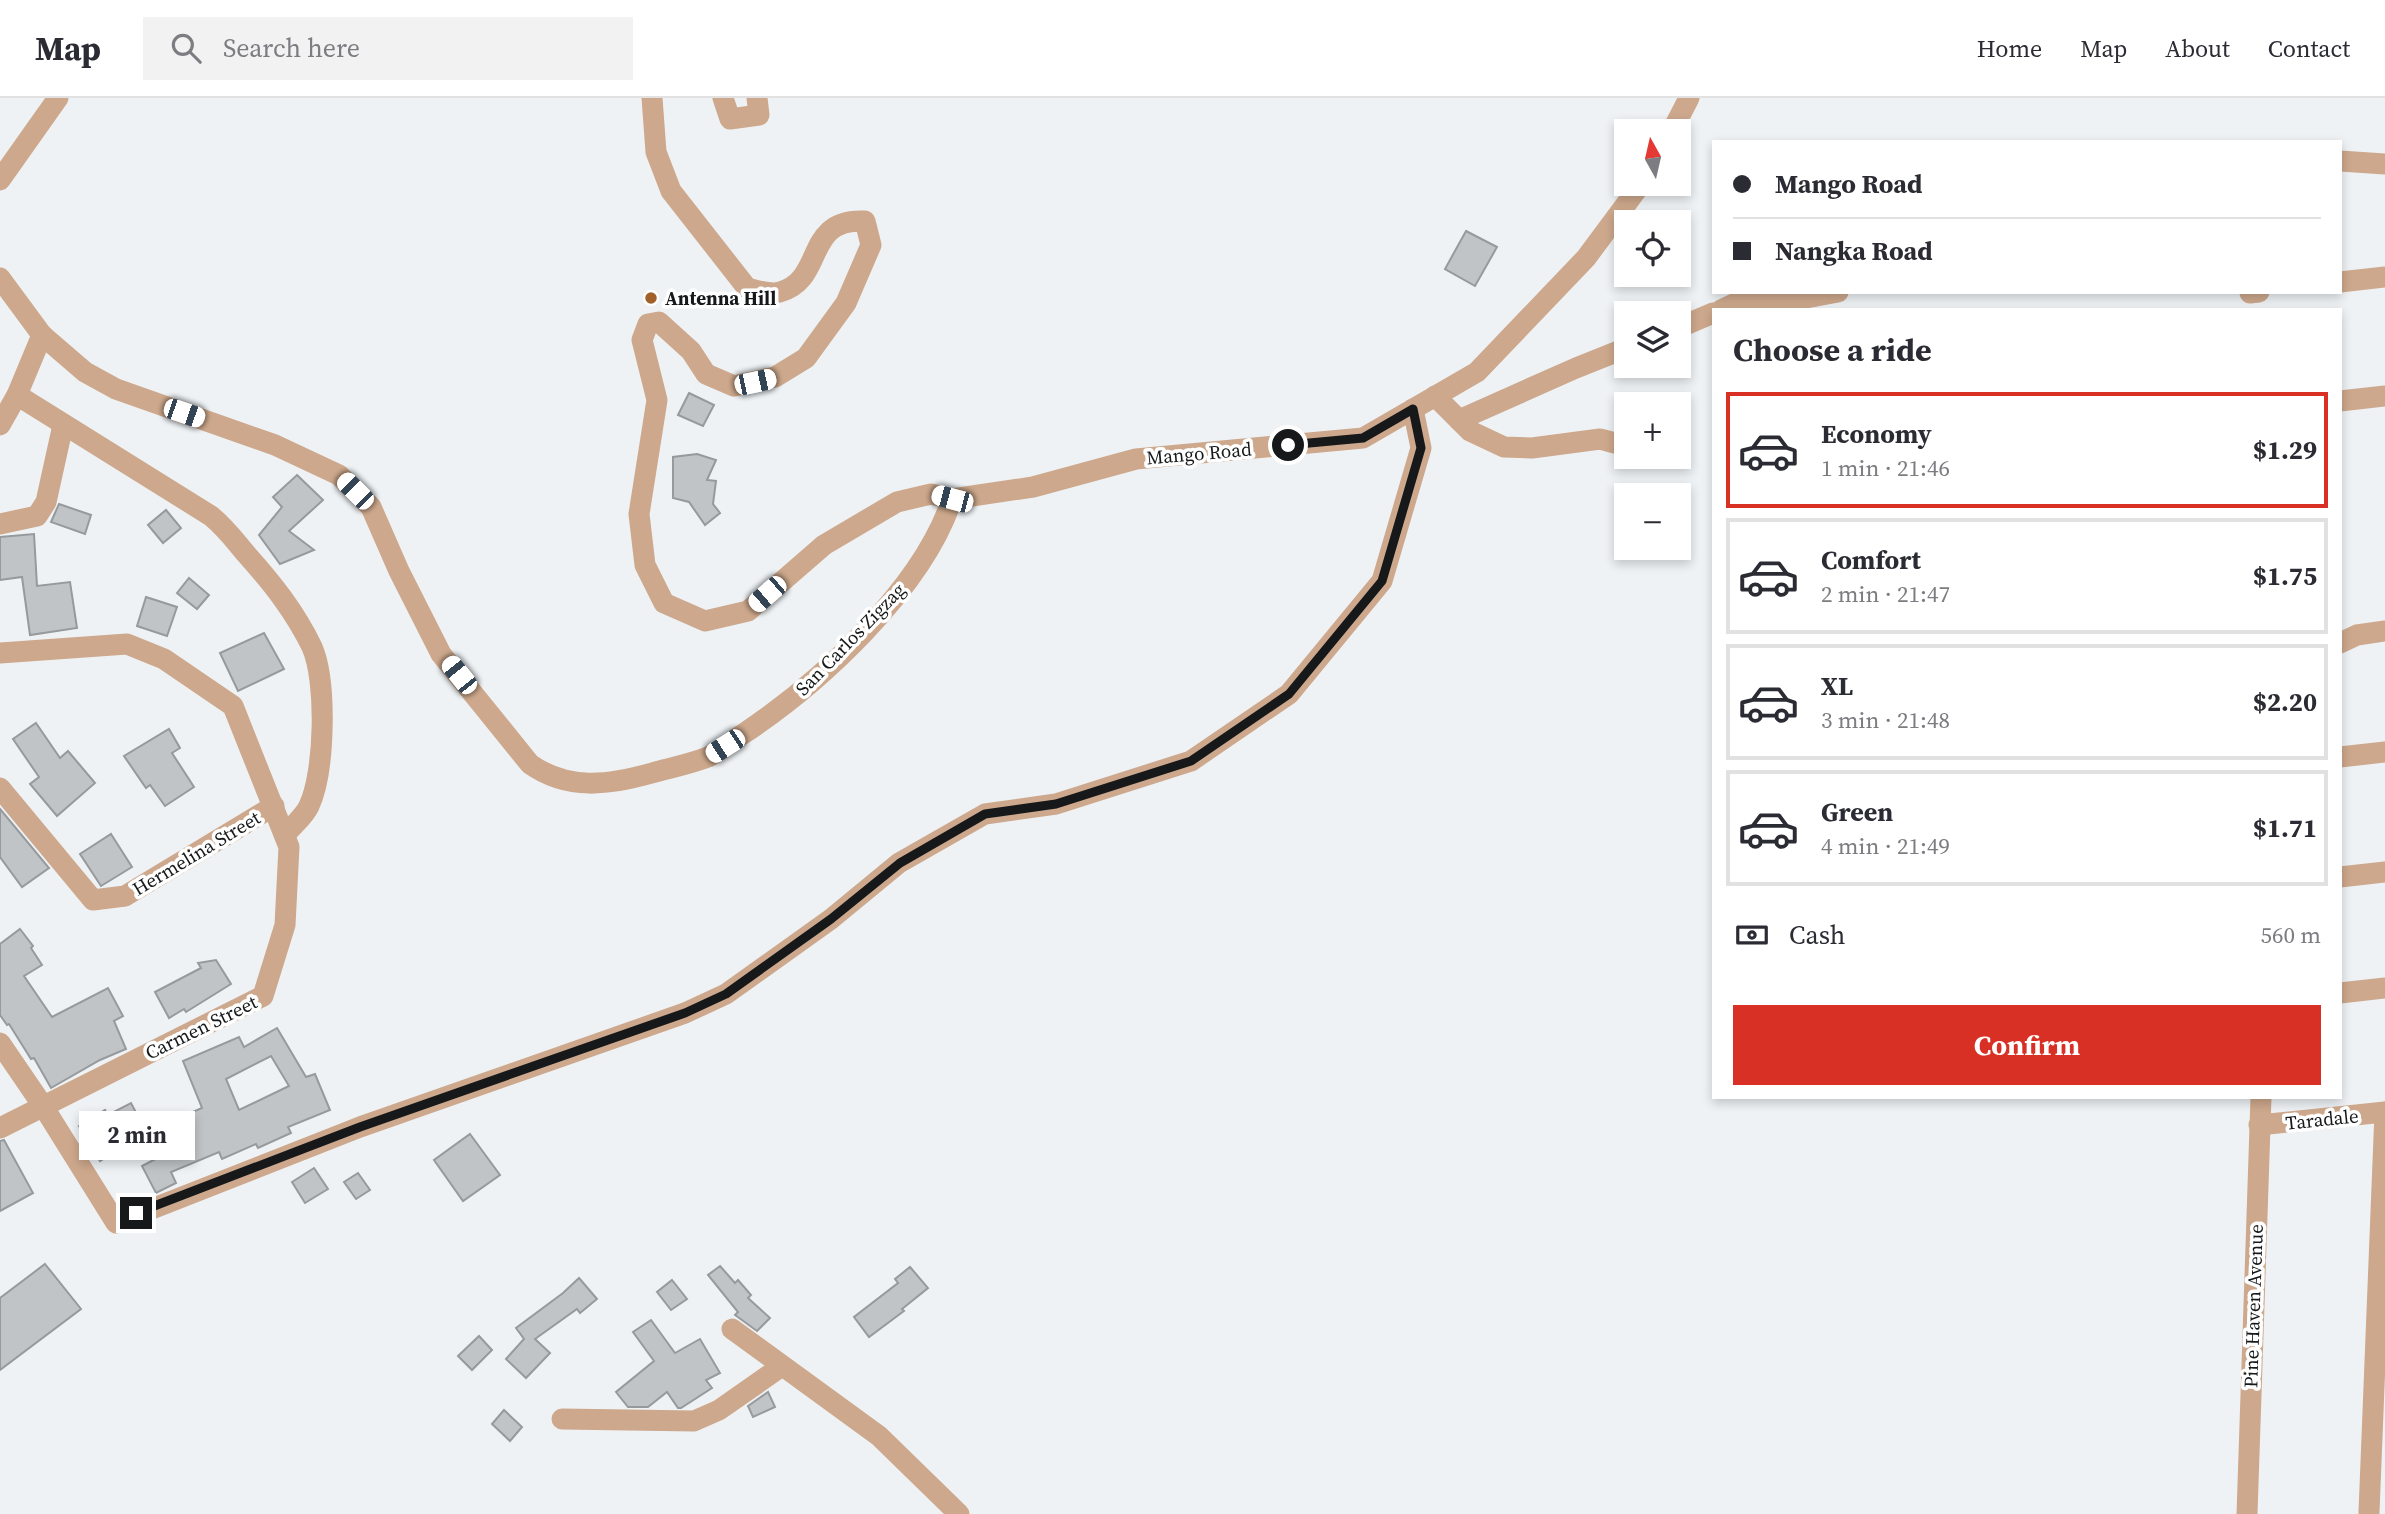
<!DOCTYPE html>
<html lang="en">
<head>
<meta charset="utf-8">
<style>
  :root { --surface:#fff; --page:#f2f2f3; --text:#2b2b33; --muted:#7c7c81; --line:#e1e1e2; --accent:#d93025 }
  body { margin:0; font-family:"Source Serif 4",serif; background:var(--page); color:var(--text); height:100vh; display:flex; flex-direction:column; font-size:26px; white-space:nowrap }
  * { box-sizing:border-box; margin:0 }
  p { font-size:23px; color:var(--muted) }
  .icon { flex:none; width:38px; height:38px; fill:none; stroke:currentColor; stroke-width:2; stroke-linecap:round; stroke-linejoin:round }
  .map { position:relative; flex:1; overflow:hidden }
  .side { position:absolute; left:1712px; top:210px; width:630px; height:791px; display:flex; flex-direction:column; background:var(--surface); border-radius:0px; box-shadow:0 4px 10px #0003 }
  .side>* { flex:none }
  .guide { position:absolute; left:1712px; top:42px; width:630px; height:154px; border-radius:0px; box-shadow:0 4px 10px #0003; display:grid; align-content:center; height:154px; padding:0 21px; background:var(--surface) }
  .needle { width:46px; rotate:352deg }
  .buttons { position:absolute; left:1614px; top:21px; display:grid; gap:14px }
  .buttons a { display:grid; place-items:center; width:77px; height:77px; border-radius:0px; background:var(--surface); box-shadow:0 4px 10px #0003; font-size:35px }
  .end { position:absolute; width:32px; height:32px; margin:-16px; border:9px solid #161819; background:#fff; box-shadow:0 0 0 4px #fff }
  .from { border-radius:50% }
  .bubble { position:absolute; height:49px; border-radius:0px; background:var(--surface); box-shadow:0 4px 10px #0003; font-size:23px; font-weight:700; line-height:49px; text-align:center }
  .car { position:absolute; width:21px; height:42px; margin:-21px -10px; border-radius:9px; box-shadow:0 0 5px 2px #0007; background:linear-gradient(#fff 24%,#345 0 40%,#fff 0 76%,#345 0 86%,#fff 0) }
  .guide b { display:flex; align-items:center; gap:24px; height:66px; font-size:26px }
  .guide b+b { border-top:2px solid var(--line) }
  .guide i { width:18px; height:18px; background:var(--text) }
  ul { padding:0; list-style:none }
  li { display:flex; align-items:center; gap:21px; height:116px; margin:0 14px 10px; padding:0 7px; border:4px solid var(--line); border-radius:0px }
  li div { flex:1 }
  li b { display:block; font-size:26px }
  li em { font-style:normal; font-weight:700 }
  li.current { border-color:var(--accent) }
  li>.icon { width:63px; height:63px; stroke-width:1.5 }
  h2 { padding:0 21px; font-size:32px; line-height:84px }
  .pay { display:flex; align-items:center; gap:18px; height:77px; padding:0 21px; font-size:26px }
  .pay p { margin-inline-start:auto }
  .primary-button { display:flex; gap:14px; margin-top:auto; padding:14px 21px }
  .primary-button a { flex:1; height:80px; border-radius:0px; background:var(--accent); color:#fff; font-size:28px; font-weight:700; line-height:80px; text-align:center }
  header { display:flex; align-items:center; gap:42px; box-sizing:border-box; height:98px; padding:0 35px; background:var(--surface); border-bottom:2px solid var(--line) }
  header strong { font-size:33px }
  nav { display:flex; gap:38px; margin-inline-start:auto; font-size:24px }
  .search { width:490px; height:63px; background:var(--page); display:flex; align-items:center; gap:18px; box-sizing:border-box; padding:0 24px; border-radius:0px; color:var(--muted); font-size:26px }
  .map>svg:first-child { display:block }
  .building { fill:#c0c4c7; stroke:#969a9d; stroke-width:2; fill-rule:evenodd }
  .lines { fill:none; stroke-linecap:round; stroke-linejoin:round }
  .minor { stroke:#cda88c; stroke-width:21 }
  .route { stroke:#161819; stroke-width:9 }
  .poi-dot { fill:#a2612b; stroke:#fff; stroke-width:2.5 }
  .labels { text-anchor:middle; stroke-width:7; stroke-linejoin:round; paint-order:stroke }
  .poi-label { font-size:19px; font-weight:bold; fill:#161819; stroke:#fff; text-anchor:start }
  .street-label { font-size:19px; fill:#161819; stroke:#fff }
</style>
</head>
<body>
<header>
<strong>Map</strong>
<div class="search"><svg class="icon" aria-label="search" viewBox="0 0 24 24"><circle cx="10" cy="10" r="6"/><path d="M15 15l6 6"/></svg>Search here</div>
<nav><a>Home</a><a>Map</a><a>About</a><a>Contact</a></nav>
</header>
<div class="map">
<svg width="2385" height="1416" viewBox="0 0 2385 1416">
  <rect width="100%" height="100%" fill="#eef2f5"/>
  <g class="building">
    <polygon points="1466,133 1497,149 1475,188 1445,171"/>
    <polygon points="689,295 714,307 703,328 678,317"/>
    <polygon points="697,356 716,362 707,382 716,383 713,406 720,415 705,427 689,404 673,400 673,359"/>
    <polygon points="297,377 323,402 289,433 314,452 280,466 259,437 282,409 273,399"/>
    <polygon points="59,406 91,417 85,436 51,424"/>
    <polygon points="166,412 181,430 163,445 148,427"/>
    <polygon points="34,436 37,488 70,484 77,530 30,537 22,479 0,482 0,439"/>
    <polygon points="189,480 209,497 197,511 177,495"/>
    <polygon points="146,499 177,509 167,538 137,528"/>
    <polygon points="264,535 284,571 238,593 220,555"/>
    <polygon points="36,625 60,660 68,653 95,685 57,718 30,686 39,679 13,641"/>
    <polygon points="169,631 180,650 172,655 194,689 165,708 150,687 146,690 124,658"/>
    <polygon points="0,711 49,770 22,789 0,759"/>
    <polygon points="111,736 132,769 101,788 80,756"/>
    <polygon points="20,831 33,848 31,850 42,867 24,878 52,919 108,890 123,918 114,923 126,951 100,962 51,990 34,960 31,961 9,926 7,927 0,917 0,846"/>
    <polygon points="216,862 231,886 186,914 184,911 169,920 155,894 201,870 198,865"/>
    <path d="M277 930 306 979 315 976 330 1012 288 1029 291 1035 258 1050 256 1046 222 1061 219 1054 171 1074 176 1085 156 1095 142 1068 173 1052 165 1035 184 1027 181 1019 202 1010 183 963 239 939 244 949ZM271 958 289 988 239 1012 226 981Z"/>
    <polygon points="131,1005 143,1028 121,1040 126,1046 100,1063 79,1028 105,1012 108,1017"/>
    <polygon points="470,1036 500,1077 463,1103 434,1062"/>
    <polygon points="4,1042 33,1095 0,1113 0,1043"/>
    <polygon points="314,1070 328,1091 305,1105 292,1084"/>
    <polygon points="358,1075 370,1092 356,1101 344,1084"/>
    <polygon points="45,1166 81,1211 0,1272 0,1200"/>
    <polygon points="720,1168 735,1185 738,1182 751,1197 748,1200 770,1220 757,1233 735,1217 738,1214 708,1177"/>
    <polygon points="910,1169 928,1190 902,1211 904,1213 869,1239 854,1219 898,1185 895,1181"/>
    <polygon points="579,1180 597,1201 580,1215 577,1211 535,1241 550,1255 526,1280 506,1261 524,1241 516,1230 563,1195"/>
    <polygon points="672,1182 687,1201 671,1212 657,1194"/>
    <polygon points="651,1222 675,1255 700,1241 720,1275 706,1282 712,1290 681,1310 678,1310 667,1294 648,1309 628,1309 616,1294 654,1263 633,1234"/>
    <polygon points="479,1238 492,1252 472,1272 458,1258"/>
    <polygon points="768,1294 775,1309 753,1319 748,1308"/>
    <polygon points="504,1312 522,1329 510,1343 492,1326"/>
  </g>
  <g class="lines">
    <g class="minor">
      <polyline points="723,0 730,21 759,17 757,0"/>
      <polyline points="1672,33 1689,0"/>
      <polyline points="2340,63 2385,66"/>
      <polyline points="0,82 58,0"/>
      <path d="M0 180 42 237 85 274 116 291 275 347 339 377 371 409 399 473 441 556 530 666C568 693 609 687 652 675 670 670 690 666 708 659 720 653 732 643 743 636 820 585 923 490 952 401L931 396 897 404 824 447 748 513 705 523 664 505 645 467 639 416 657 302 642 242 648 226 659 224 691 253 706 276 734 288 775 279 806 260 846 205 871 147 865 123C803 120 826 181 780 194 771 197 756 192 747 190L671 93 656 54 652 0"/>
      <polyline points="2340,184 2385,179"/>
      <polyline points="2250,195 2259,194"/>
      <polyline points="1721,212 1742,202 1806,200 1838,194"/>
      <polyline points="1678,230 1713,215"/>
      <path d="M17 297 211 418C226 430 235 443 247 457 273 486 295 514 312 549 327 583 325 674 309 708 304 719 292 728 285 737"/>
      <polyline points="1435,298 1470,333 1504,349 1532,350 1600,341 1626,348"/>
      <polyline points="2340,303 2385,298"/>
      <polyline points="1459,322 1576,270 1626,250"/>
      <polyline points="0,327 17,297 42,237"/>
      <polyline points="952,401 1033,389 1136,361 1363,340 1477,274 1586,160 1641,86"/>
      <polyline points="0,426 37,418 46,404 63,327"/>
      <polyline points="2340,545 2357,537 2385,533"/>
      <polyline points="0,555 127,546 164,561 233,608 289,749 285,827 263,898 0,1030"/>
      <polyline points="2340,659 2385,654"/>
      <polyline points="0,690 93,802 125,798 274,708"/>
      <polyline points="2340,779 2385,774"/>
      <polyline points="2340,895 2385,890"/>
      <polyline points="0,945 43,1008 116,1125 360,1029 685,915 726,896 831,821 899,765 985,716 1056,706 1191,663 1289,596 1382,483 1421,350 1413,311"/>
      <polyline points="2259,1027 2385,1014"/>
      <polyline points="732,1231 879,1338 959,1416"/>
      <polyline points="562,1321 694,1323 719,1312 782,1268"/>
      <polyline points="2369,1414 2385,1014"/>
      <polyline points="2247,1416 2261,999"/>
    </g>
  </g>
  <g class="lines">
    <polyline class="route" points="136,1115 360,1029 685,915 726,896 831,821 900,765 985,716 1056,706 1191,663 1289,596 1382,483 1421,350 1413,311 1363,340 1288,347"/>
  </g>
  <circle class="poi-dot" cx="651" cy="200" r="7"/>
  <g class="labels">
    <g class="poi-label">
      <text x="665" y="207">Antenna Hill</text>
    </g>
    <g class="street-label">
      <text transform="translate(1199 355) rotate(-5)" y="7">Mango Road</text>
      <text transform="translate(850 541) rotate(-46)" y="7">San Carlos Zigzag</text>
      <text transform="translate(196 755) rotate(-31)" y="7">Hermelina Street</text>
      <text transform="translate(201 929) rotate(-26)" y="7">Carmen Street</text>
      <text transform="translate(2322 1021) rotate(-6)" y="7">Taradale</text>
      <text transform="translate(2253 1208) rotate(-88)" y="7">Pine Haven Avenue</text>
    </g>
  </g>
</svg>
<div class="buttons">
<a><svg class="needle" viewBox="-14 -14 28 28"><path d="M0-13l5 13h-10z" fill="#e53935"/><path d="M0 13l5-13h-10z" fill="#7c7c81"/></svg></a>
<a><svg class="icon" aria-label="locate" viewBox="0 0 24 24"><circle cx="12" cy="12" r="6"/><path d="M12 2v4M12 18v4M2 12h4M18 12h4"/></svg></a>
<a><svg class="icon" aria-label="layers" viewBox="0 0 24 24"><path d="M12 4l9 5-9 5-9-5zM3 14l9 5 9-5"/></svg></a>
<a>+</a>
<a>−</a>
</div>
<i class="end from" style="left:1288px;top:347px"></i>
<i class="end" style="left:136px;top:1115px"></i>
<div class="bubble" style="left:79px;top:1013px;width:116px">2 min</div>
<i class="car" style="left:755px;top:284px;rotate:78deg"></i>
<i class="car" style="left:184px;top:315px;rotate:109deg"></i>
<i class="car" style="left:355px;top:393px;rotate:315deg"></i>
<i class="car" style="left:952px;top:401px;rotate:285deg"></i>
<i class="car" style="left:767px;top:496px;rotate:229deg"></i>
<i class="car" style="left:459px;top:577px;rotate:321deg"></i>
<i class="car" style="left:725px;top:648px;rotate:237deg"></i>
<div class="guide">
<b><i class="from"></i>Mango Road</b>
<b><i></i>Nangka Road</b>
</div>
<section class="side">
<h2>Choose a ride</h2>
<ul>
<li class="current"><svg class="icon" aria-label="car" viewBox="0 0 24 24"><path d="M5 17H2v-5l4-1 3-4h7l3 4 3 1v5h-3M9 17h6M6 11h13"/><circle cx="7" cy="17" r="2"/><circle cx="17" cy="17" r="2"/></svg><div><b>Economy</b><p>1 min · 21:46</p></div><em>$1.29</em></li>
<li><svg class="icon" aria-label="car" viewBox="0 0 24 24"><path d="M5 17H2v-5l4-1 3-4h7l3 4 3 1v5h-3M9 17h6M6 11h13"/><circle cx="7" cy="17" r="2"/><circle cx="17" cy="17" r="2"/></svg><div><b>Comfort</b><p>2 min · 21:47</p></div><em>$1.75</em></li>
<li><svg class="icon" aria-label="car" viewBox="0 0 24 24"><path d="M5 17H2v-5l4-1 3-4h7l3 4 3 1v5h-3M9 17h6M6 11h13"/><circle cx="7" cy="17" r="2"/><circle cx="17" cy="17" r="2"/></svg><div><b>XL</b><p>3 min · 21:48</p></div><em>$2.20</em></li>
<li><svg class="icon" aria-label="car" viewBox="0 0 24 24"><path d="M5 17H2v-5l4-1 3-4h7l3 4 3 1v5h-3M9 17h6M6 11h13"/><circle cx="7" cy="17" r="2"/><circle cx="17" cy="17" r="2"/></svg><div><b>Green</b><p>4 min · 21:49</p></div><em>$1.71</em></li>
</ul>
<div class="pay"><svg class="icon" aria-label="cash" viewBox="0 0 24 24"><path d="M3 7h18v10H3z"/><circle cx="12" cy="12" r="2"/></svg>Cash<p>560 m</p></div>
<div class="primary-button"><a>Confirm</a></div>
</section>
</div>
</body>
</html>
